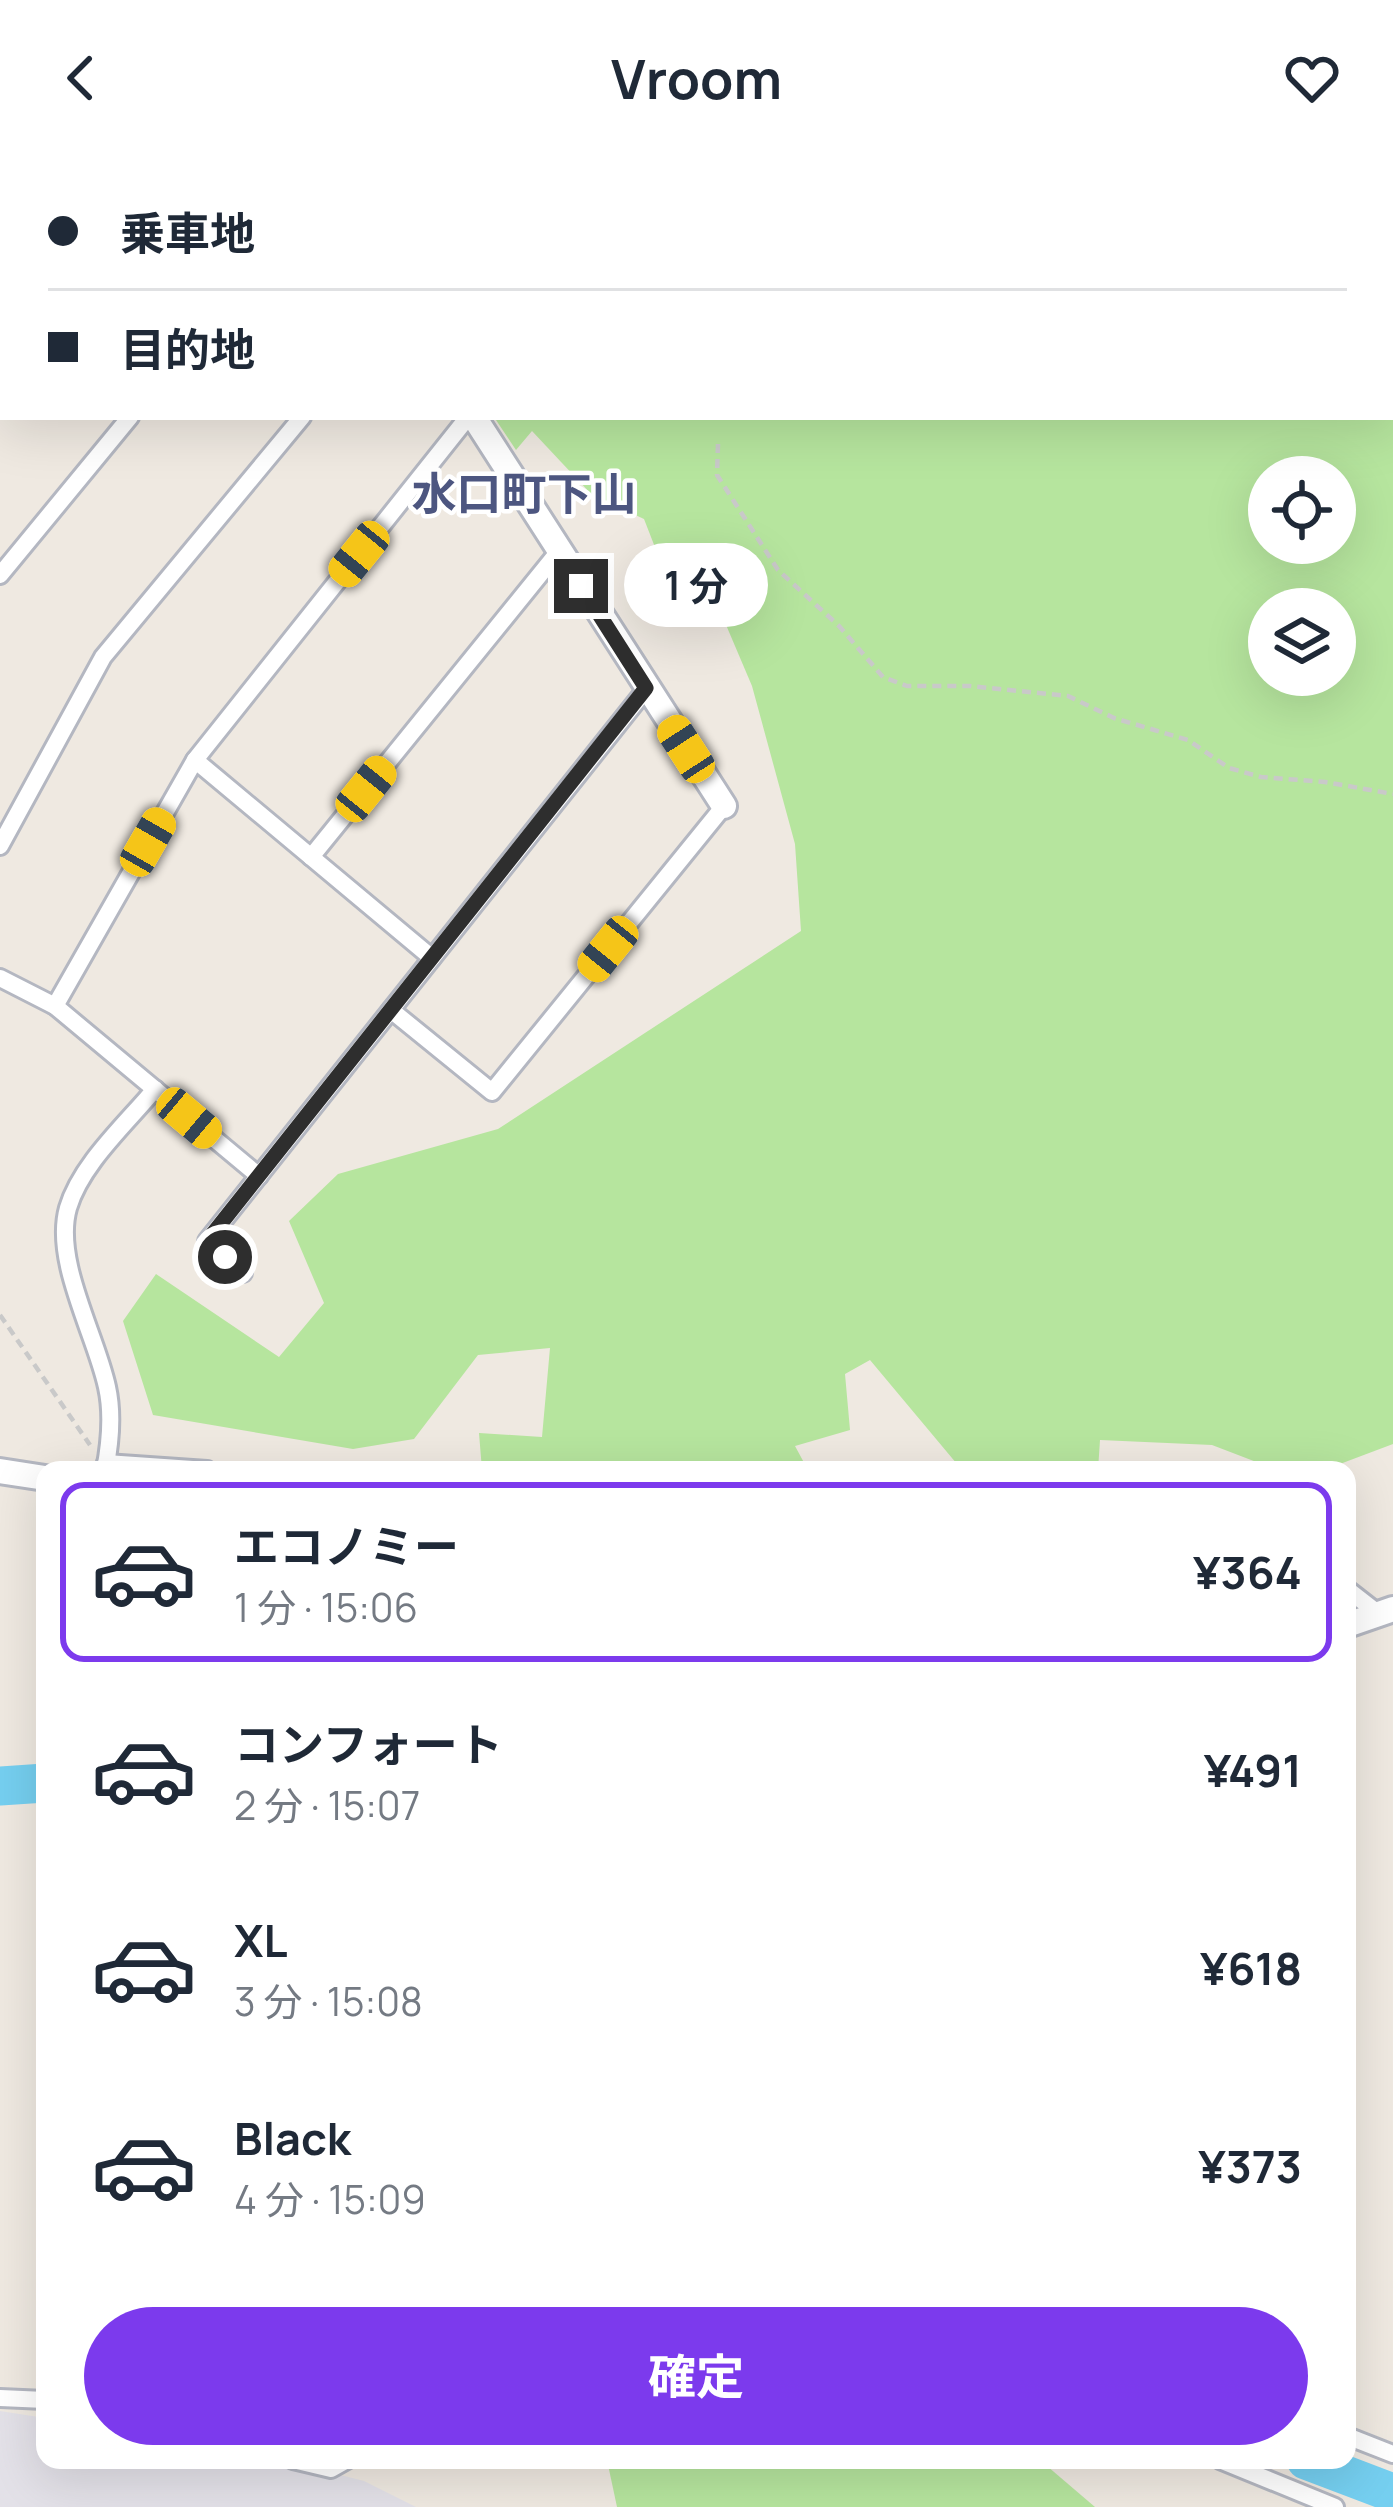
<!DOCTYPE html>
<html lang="ja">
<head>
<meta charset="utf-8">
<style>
  :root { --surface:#fff; --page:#f2f2f3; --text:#1f2937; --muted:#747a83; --line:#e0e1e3; --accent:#7c3aed }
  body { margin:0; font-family:Manrope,"Noto Sans JP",sans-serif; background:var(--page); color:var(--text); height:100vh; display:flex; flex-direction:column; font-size:45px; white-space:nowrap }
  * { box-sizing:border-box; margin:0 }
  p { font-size:39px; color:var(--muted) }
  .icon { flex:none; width:66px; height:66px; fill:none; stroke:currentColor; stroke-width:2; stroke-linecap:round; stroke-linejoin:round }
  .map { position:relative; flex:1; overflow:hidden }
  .details { position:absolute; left:36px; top:1305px; width:1320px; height:1008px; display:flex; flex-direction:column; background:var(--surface); border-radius:24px; box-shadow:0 12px 48px #0002 }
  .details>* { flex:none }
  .hud { position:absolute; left:0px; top:0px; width:1395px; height:264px; box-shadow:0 12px 48px #0002; display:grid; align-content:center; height:264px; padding:0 48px; background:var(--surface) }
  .tools { position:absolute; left:1248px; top:300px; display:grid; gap:24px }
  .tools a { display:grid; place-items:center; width:108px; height:108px; border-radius:50%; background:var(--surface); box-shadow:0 12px 48px #0002; font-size:60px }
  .end { position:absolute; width:54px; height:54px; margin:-27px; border:15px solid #2e2e2e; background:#fff; box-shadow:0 0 0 6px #fff }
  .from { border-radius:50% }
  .bubble { position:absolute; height:84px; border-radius:42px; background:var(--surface); box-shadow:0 12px 48px #0002; font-size:39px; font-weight:700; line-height:84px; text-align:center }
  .car { position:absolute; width:36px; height:72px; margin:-36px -18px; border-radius:15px; box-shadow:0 0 9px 3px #0007; background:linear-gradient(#f5c518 24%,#345 0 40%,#f5c518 0 76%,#345 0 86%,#f5c518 0) }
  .hud b { display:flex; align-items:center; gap:42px; height:114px; font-size:45px }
  .hud b+b { border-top:3px solid var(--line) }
  .hud i { width:30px; height:30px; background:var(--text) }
  ul { padding:21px 0 0; list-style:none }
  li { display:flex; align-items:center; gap:36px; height:180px; margin:0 24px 18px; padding:0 24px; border:6px solid transparent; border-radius:24px }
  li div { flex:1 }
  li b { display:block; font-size:45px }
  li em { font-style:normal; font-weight:700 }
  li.active { border-color:var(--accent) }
  li>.icon { width:108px; height:108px; stroke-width:1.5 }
  .action { display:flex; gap:24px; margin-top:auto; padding:24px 48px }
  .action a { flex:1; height:138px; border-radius:72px; background:var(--accent); color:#fff; font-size:48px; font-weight:700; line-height:138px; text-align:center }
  header { display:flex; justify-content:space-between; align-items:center; height:156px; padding:0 48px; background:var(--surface); font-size:54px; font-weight:700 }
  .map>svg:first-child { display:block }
  .industrial { fill:#e3e1e8 }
  .green { fill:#b6e59e; fill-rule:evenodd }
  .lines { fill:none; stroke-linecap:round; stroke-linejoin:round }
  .river { stroke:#75cff0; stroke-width:39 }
  .street-casing { stroke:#b4b7c1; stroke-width:22 }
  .secondary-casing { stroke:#b4b7c1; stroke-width:30 }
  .path { stroke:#c9c9c9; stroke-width:4.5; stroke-dasharray:9 6; stroke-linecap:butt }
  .street { stroke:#fff; stroke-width:16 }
  .secondary { stroke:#fff; stroke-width:24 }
  .route { stroke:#2e2e2e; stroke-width:15 }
  .labels { text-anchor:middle; stroke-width:9; stroke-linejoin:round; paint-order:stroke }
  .quarter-label { font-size:45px; font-weight:bold; fill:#4d5680; stroke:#fff }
</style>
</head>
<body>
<header><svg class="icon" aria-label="back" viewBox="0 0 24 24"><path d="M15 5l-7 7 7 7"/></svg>Vroom<svg class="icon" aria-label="heart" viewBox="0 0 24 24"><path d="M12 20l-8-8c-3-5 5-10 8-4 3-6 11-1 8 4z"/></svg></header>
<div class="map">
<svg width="1393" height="2351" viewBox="0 0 1393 2351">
  <rect width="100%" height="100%" fill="#efe9e1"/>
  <polygon class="industrial" points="0,2255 45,2262 45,2304 281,2304 364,2325 416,2351 0,2351"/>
  <g class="green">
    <path d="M542 0H1393V1288L1324 1314H1277L1212 1289 1100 1284 1098 1314H962L870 1204 845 1218 850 1274 795 1290 808 1314H482L479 1277 542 1281 550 1192 478 1199 414 1283 353 1293 153 1259 123 1165 156 1118 279 1201 324 1147 289 1065 338 1018 498 973 801 775 795 688 752 530 718 450 679 453 644 363 592 339 532 275 516 294 494 261H1392V3H540ZM1269 321H1335V387H1269ZM1335 453V519H1269V453Z"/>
    <polygon points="607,2304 1040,2304 1095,2351 617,2351"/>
  </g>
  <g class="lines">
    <g class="river">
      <polyline points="0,1630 45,1627"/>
      <polyline points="1306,2304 1393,2337"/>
    </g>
    <g class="street-casing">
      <g id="street">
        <polyline points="463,0 465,3"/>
        <polyline points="483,3 485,0"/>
        <polyline points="0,419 130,261"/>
        <polyline points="195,604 432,802"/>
        <polyline points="0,690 103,501 302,261"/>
        <polyline points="311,701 559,395"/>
        <polyline points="0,822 55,850 259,1020"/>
        <polyline points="55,850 195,604 468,261"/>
        <polyline points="391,854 492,936 724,650"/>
        <polyline points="243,1117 207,1085 647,532"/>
        <polyline points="106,1307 207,1314"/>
        <path d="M105 1314C110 1288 113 1258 107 1231 96 1179 53 1105 68 1052 81 1008 126 968 155 933"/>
        <polyline points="1347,1433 1379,1458"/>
        <polyline points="0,2242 45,2244"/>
        <polyline points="1347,2280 1393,2298"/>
        <polyline points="293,2304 331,2313 347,2304"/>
        <polyline points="1220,2304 1335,2351"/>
      </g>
    </g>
    <g class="secondary-casing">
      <g id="secondary">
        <polyline points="298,0 300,3"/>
        <polyline points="474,261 724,650"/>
        <polyline points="0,1315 45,1322"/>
        <polyline points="1347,1469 1393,1453"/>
      </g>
    </g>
    <g class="path">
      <polyline points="718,288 717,319 778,414 839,470 883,521 907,530 970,530 1068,540 1114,562 1188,584 1229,612 1261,621 1325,626 1393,638"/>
      <polyline points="0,1159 90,1289"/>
    </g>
    <use href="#street" class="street"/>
    <use href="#secondary" class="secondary"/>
  </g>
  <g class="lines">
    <polyline class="route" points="225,1101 207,1085 646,532 581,430"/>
  </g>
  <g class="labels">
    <g class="quarter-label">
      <text x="524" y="354">水口町下山</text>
    </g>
  </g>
</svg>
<div class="tools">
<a><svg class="icon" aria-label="locate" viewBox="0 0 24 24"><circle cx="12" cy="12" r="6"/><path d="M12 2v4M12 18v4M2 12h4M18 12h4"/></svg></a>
<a><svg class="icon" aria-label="layers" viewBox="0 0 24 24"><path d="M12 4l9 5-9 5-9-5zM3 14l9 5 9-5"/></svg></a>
</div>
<i class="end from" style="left:225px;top:1101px"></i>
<i class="end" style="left:581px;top:430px"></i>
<div class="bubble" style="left:624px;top:387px;width:144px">1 分</div>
<i class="car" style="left:359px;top:398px;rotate:219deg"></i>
<i class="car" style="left:686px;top:593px;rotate:327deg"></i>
<i class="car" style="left:366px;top:633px;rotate:39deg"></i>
<i class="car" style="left:148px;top:686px;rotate:30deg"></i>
<i class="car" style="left:608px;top:793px;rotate:219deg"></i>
<i class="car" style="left:189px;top:962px;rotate:130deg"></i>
<div class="hud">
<b><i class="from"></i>乗車地</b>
<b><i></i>目的地</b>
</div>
<section class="details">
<ul>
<li class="active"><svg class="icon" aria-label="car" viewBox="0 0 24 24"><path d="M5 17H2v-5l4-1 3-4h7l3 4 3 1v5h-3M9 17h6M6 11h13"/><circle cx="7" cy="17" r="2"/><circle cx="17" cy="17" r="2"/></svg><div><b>エコノミー</b><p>1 分 · 15:06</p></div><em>¥364</em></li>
<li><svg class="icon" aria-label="car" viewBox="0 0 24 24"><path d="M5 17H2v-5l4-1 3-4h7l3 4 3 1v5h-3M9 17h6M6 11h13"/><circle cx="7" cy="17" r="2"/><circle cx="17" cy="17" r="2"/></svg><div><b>コンフォート</b><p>2 分 · 15:07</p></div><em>¥491</em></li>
<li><svg class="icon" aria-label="car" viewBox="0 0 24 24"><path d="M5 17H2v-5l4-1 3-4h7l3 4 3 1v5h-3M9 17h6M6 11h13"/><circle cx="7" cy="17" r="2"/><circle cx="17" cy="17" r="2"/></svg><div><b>XL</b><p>3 分 · 15:08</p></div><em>¥618</em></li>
<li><svg class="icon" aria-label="car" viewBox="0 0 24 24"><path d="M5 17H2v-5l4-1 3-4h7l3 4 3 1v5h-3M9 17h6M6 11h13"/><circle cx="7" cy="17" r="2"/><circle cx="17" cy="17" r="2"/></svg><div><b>Black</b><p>4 分 · 15:09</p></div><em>¥373</em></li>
</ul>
<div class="action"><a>確定</a></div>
</section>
</div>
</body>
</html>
